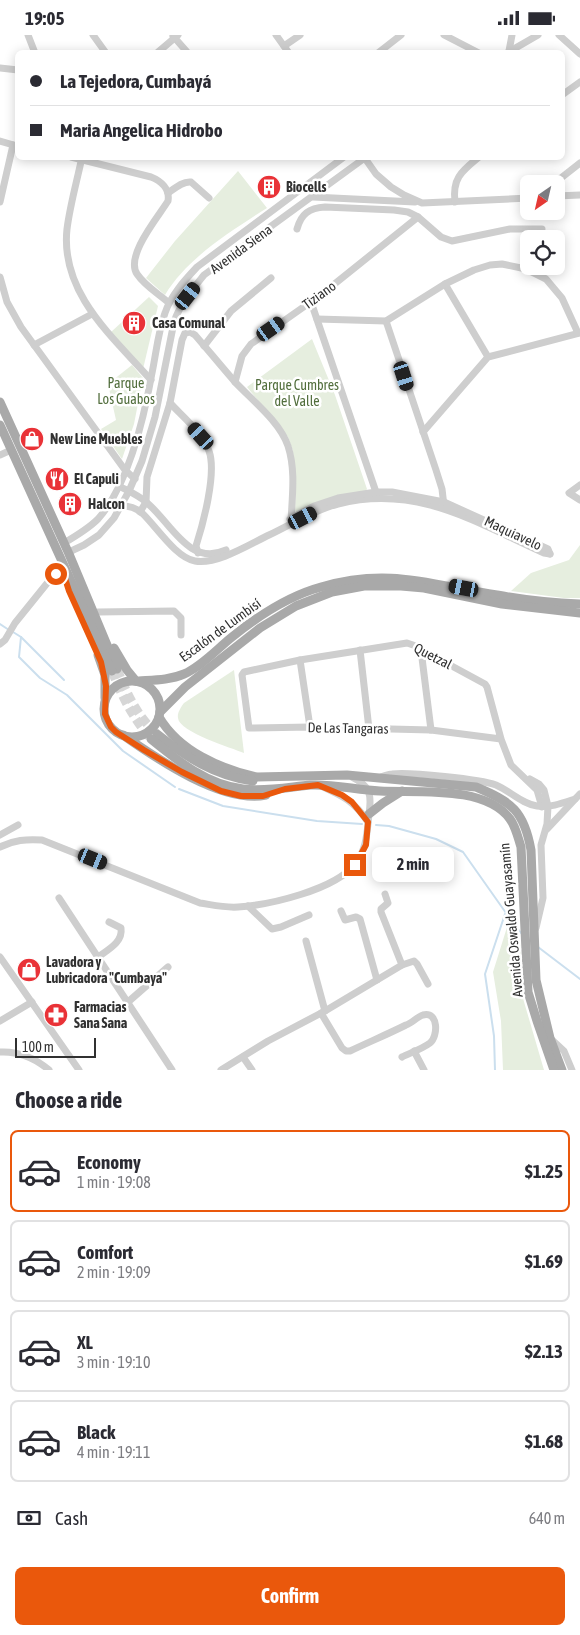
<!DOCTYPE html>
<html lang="en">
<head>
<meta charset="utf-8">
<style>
  :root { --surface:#fff; --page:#f7f7f7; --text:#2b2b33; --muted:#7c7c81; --line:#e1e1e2; --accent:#ea580c }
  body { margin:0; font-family:"Asap Condensed",sans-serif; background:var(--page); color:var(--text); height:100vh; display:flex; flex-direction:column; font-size:19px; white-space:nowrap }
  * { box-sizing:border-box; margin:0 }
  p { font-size:16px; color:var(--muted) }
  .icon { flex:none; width:28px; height:28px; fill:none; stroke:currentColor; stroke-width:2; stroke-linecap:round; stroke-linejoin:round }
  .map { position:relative; height:1035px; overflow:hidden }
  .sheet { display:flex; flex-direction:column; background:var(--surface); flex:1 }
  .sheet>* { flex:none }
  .top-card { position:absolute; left:15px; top:15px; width:550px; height:110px; border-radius:8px; box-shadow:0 2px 12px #0003; display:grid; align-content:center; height:110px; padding:0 15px; background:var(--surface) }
  .needle { width:32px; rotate:214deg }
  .tools { position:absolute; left:520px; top:140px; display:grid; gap:10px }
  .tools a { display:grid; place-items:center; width:45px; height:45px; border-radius:8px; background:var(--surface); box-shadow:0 2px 12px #0003; font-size:25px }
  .scale { position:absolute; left:15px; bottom:12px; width:81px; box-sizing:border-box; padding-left:5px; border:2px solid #313131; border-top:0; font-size:14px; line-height:18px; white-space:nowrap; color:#313131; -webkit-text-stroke:4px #fff; paint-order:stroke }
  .end { position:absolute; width:22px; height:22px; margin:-11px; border:6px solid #ea580c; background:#fff; box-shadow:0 0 0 2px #fff }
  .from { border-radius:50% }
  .bubble { position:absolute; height:35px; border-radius:8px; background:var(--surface); box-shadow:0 2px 12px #0003; font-size:16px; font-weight:700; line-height:35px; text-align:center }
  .car { position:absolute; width:15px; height:30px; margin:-15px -8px; border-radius:6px; box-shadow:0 0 4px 1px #0007; background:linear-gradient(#222 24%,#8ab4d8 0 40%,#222 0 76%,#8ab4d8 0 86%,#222 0) }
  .top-card b { display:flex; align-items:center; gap:18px; height:48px; font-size:19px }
  .top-card b+b { border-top:1px solid var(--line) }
  .top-card i { width:12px; height:12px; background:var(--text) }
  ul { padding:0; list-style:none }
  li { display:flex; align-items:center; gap:15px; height:82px; margin:0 10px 8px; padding:0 5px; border:2px solid var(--line); border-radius:8px }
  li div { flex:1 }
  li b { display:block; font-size:19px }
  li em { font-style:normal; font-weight:700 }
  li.current { border-color:var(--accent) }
  li>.icon { width:45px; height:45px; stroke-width:1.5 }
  h2 { padding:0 15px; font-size:22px; line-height:60px }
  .pay { display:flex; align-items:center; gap:12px; height:55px; padding:0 15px; font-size:19px }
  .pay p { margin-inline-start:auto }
  .primary-button { display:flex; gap:10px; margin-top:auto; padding:10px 15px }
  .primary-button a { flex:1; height:58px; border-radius:8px; background:var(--accent); color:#fff; font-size:20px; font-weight:700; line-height:58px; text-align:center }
  .status { display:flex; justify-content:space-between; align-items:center; height:35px; padding:0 25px; background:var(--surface); direction:ltr }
  .status svg { height:14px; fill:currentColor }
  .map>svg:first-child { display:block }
  .green { fill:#e6eedf }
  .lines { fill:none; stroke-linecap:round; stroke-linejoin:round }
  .stream { stroke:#cbdfee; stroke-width:2 }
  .major-tunnel { stroke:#d6d6d6; stroke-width:9; stroke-dasharray:9 4.5; stroke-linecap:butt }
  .minor { stroke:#cecece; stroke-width:7 }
  .major { stroke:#a9a9a9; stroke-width:9 }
  .route { stroke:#ea580c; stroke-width:6 }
  .labels { text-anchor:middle; stroke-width:5; stroke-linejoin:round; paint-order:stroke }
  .poi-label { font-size:14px; font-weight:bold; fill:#313131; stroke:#fff; text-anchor:start }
  .street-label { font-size:14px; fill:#313131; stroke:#fff }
  .park-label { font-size:14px; fill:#526e3d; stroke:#fff }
</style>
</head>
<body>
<div class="status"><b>19:05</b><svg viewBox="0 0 49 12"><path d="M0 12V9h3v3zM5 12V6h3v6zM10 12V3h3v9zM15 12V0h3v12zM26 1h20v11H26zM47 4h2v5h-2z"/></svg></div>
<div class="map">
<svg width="580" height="1035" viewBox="0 0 580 1035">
  <rect width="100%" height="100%" fill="#fff"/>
  <g class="green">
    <path d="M238 136 267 173C231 196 187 223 165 260L146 243 175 206Z"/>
    <polygon points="149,262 158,271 143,334 110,298"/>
    <polygon points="312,304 335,360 367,454 365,457 296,479 295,474 296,455 293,416 288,402 247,352"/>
    <polygon points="132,330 143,343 134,389 122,424 101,394 116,385 108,349"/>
    <polygon points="580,510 580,563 564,563 511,556 531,538 569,525"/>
    <path d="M234 635 244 718C232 713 179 697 178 683 177 678 181 672 184 668Z"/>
    <polygon points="508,889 520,906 522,960 544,1035 503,1035 501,986 493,937"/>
  </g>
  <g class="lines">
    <g class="stream">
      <polyline points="0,589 9,595"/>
      <polyline points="13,597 21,602 64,645"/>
      <polyline points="21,602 19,622 40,643 67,660 123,716 175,752"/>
      <polyline points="179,754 223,771 317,786 362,789"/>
      <polyline points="376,790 389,791 436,804 463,817 506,878 521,898"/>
      <polyline points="538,912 580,944"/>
      <polyline points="495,1035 494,1001 485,939 505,879"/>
    </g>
    <g class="major-tunnel">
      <path d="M117 634C127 659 137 681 157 699"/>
      <path d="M112 636C122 662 133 683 151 704"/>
    </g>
    <g class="minor">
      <polyline points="28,0 35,18"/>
      <polyline points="93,0 106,18"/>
      <polyline points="276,0 289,18"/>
      <polyline points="444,0 479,18"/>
      <polyline points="559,0 580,19"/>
      <polyline points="173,1 188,18"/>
      <polyline points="284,11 300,0"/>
      <polyline points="509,16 512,0"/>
      <polyline points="157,18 178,0"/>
      <polyline points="378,18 401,0"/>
      <polyline points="507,18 538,0"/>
      <polyline points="0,33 18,35"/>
      <polyline points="562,60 580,47"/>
      <polyline points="0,106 17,111"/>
      <path d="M71 122 151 142C161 146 170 154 168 166 158 182 125 221 137 239 145 251 159 259 169 268"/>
      <path d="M82 122C77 146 70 170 67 194 60 258 113 302 151 345"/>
      <polyline points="364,122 376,139 391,152 404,160 422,168 529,163"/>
      <path d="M168 158C175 153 183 146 191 147L209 163"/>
      <polyline points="556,158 561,143 580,128"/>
      <polyline points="556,161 580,160"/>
      <polyline points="313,162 415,167"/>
      <polyline points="0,167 13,110"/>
      <path d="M455 167C452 143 462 136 479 122"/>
      <path d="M297 194C301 179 309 173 325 172L394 175 408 177 418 182 441 202 452 206 510 194H542"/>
      <polyline points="0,242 7,267 21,292 125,435 135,444"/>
      <polyline points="445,249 488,322"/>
      <polyline points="311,267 377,460"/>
      <polyline points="317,284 386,286 445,249 474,235 490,230 502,229 526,234 546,244 562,263 578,298"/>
      <polyline points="386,286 436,435 442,454 444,471"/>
      <polyline points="34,310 92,279"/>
      <polyline points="204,311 231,276 271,243"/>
      <polyline points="235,347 242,321 251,309 322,259 418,182"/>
      <path d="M170 368C183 382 202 397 209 416 217 438 203 489 196 511L198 518"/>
      <polyline points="423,397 488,322 580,298"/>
      <polyline points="0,420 11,415"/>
      <polyline points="580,450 569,458 580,465"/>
      <path d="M119 451C128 456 138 460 146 467 171 487 188 532 226 515"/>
      <path d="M110 467C122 473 130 468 142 478 156 491 176 523 195 526 217 530 250 509 269 500 292 489 314 475 338 469 417 449 475 487 544 518L550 519"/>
      <path d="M140 477 146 467 147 442 170 368 182 305 185 298 190 297 195 300C208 315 221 331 235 347 252 365 280 387 288 411 296 436 292 462 291 487"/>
      <polyline points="290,484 314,471 338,463 376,457 392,457 444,467 548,514 550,519"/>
      <path d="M64 508C76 501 88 494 98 484 129 449 144 383 152 338 156 319 158 297 165 278 171 260 184 246 197 232L344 122"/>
      <path d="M69 517 84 510 99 500 114 483 129 456 142 426 155 382 174 287C180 269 192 255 204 240L366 122"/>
      <polyline points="98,577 174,576 181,583 181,600"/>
      <polyline points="0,609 5,605 15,588 61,531"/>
      <polyline points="360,615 369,694"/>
      <polyline points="421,615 431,695"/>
      <polyline points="300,625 310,692"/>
      <polyline points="501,704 431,695 310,692 249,693 242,640 244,637 300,625 407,608 413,610 485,649 487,652 501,704 511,730 537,755 542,772"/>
      <path d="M381 742C385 741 388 739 392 739 410 737 480 744 496 750 510 756 522 769 537 771 550 773 563 768 575 764"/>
      <polyline points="530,744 539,749 544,755 548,771 547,789 541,810 543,863 536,893"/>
      <path d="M321 751C343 761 354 766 368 787"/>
      <polyline points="547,794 580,759"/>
      <polyline points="0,800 18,790"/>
      <path d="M0 812C14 805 26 804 42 805L200 868C213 870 225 873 238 872 269 870 335 855 355 829 367 814 367 797 369 779 372 759 370 751 352 742"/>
      <polyline points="59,863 172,1035"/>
      <polyline points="248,871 272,894 281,892 309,880"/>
      <polyline points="341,876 345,885 356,882 360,884 377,945"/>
      <polyline points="306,906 325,976"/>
      <polyline points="0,922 79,1035"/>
      <path d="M98 922C109 914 123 907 121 893L109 887"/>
      <polyline points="402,930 414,926 417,929 428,949"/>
      <polyline points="128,967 168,932"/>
      <path d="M321 978 342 1013 346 1016H350C369 1007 388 999 406 990 412 988 417 982 423 980 439 976 438 1002 430 1008 422 1014 410 1018 402 1022"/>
      <polyline points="0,986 32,967"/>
      <polyline points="550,1003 564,1016 572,1035"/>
      <polyline points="414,1016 424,1035"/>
      <path d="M0 1017C19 1016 35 1023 49 1035"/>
      <polyline points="243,1022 252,1035"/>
      <polyline points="221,1035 268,1006 325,976 402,930 381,877 381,874 388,868 385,859"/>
    </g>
    <g class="major">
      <polyline points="0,367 69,519 117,634"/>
      <polyline points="0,390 112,636"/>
      <polyline points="114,613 127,635 136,646"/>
      <polyline points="98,620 105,640 105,663"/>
      <circle cx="132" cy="674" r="28"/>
      <path d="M139 646C154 645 170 645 184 639 202 631 217 614 232 602 258 581 288 561 321 552 389 532 431 550 497 560 524 565 552 568 580 569"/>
      <polyline points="160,677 185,652 260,593 296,571 332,557 364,551 401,551 424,553 502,569 580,578"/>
      <path d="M159 682C179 716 220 734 257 742L347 740 476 752C512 767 524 776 531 815L536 945 550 1003 562 1035"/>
      <path d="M157 699C186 722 215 741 253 746"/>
      <path d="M123 700C157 724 223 769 266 760"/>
      <path d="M151 704C178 726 207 750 243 754 266 757 289 752 311 750 334 749 357 755 380 756 417 758 485 750 510 784 516 792 518 803 521 812L528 957 537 986 554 1035"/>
      <polyline points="369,779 383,768 402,756"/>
    </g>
  </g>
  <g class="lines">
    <polyline class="route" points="56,539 61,531 69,556 101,627 106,651 105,679 111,692 116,697 144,715 182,737 221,756 241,761 263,761 285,754 318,750 342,760 352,767 368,787 366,810 355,830"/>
  </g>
  <defs>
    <g id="building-disc" transform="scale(1.25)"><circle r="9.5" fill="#e93237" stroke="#fff"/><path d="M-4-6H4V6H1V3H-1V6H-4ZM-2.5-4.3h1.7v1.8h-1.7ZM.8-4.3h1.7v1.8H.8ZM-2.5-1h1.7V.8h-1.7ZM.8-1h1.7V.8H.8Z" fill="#fff"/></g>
    <g id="shop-disc" transform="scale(1.25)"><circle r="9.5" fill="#e93237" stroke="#fff"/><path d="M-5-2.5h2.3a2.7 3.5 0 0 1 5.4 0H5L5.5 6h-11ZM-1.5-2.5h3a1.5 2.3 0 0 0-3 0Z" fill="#fff"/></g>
    <g id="restaurant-disc" transform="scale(1.25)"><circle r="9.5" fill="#e93237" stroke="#fff"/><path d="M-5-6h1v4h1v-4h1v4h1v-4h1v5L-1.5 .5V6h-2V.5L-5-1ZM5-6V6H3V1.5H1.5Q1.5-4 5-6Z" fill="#fff"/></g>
    <g id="pharmacy-disc" transform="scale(1.25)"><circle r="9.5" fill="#e93237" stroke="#fff"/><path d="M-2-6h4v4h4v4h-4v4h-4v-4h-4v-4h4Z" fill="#fff"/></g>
  </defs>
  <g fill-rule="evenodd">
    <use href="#building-disc" x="269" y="152"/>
    <use href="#building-disc" x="134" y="288"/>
    <use href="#shop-disc" x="32" y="404"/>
    <use href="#restaurant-disc" x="57" y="444"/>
    <use href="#building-disc" x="70" y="469"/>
    <use href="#shop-disc" x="29" y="935"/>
    <use href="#pharmacy-disc" x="56" y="980"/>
  </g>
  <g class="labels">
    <g class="poi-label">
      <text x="286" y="157">Biocells</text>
      <text x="152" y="293">Casa Comunal</text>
      <text x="50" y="409">New Line Muebles</text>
      <text x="74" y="449">El Capuli</text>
      <text x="88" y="474">Halcon</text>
      <text x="46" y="932">Lavadora y<tspan x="46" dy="16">Lubricadora "Cumbaya"</tspan></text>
      <text x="74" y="977">Farmacias<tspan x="74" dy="16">Sana Sana</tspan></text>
    </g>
    <g class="street-label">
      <text transform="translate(241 214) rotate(-36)" y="5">Avenida Siena</text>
      <text transform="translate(319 260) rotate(-36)" y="5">Tiziano</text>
      <text transform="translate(513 498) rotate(25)" y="5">Maquiavelo</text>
      <text transform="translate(220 595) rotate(-36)" y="5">Escalón de Lumbisí</text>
      <text transform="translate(433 621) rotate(27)" y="5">Quetzal</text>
      <text transform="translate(348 693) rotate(1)" y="5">De Las Tangaras</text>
      <text transform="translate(511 885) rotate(-95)" y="5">Avenida Oswaldo Guayasamín</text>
    </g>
    <g class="park-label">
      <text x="126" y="353">Parque<tspan x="126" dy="16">Los Guabos</tspan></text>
      <text x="297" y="355">Parque Cumbres<tspan x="297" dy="16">del Valle</tspan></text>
    </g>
  </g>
</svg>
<div class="tools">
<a><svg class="needle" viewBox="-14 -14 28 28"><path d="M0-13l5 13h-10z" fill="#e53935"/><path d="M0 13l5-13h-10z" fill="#7c7c81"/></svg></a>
<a><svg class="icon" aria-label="locate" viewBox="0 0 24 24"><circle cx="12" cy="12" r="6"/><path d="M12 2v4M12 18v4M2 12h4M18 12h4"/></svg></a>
</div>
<div class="scale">100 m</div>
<i class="end from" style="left:56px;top:539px"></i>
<i class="end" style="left:355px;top:830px"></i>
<div class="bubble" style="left:372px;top:812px;width:82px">2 min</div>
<i class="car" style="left:188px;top:261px;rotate:38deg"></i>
<i class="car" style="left:271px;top:294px;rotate:55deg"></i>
<i class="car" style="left:404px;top:341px;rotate:162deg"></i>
<i class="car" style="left:201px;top:401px;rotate:318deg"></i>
<i class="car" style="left:303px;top:483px;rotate:63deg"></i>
<i class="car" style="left:464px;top:553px;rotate:281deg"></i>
<i class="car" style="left:93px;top:824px;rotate:112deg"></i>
<div class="top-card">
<b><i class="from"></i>La Tejedora, Cumbayá</b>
<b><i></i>Maria Angelica Hidrobo</b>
</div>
</div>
<section class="sheet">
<h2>Choose a ride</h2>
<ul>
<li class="current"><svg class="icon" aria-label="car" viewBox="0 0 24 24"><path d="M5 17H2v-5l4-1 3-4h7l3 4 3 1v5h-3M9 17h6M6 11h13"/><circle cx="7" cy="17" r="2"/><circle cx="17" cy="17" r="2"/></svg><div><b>Economy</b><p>1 min · 19:08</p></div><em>$1.25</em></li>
<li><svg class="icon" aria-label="car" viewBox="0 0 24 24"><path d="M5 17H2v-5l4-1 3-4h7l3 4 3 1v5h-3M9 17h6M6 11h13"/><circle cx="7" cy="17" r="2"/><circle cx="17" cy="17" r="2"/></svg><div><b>Comfort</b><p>2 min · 19:09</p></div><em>$1.69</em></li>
<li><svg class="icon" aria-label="car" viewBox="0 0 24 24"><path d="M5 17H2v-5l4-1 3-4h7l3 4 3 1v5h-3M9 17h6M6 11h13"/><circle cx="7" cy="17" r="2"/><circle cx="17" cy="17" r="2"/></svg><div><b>XL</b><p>3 min · 19:10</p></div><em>$2.13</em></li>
<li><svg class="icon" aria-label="car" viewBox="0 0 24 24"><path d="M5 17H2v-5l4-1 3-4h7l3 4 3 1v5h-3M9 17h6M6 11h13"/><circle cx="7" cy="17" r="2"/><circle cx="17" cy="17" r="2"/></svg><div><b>Black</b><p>4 min · 19:11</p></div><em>$1.68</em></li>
</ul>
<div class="pay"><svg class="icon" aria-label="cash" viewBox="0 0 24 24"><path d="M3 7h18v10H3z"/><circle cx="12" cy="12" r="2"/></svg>Cash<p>640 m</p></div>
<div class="primary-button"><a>Confirm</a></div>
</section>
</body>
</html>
